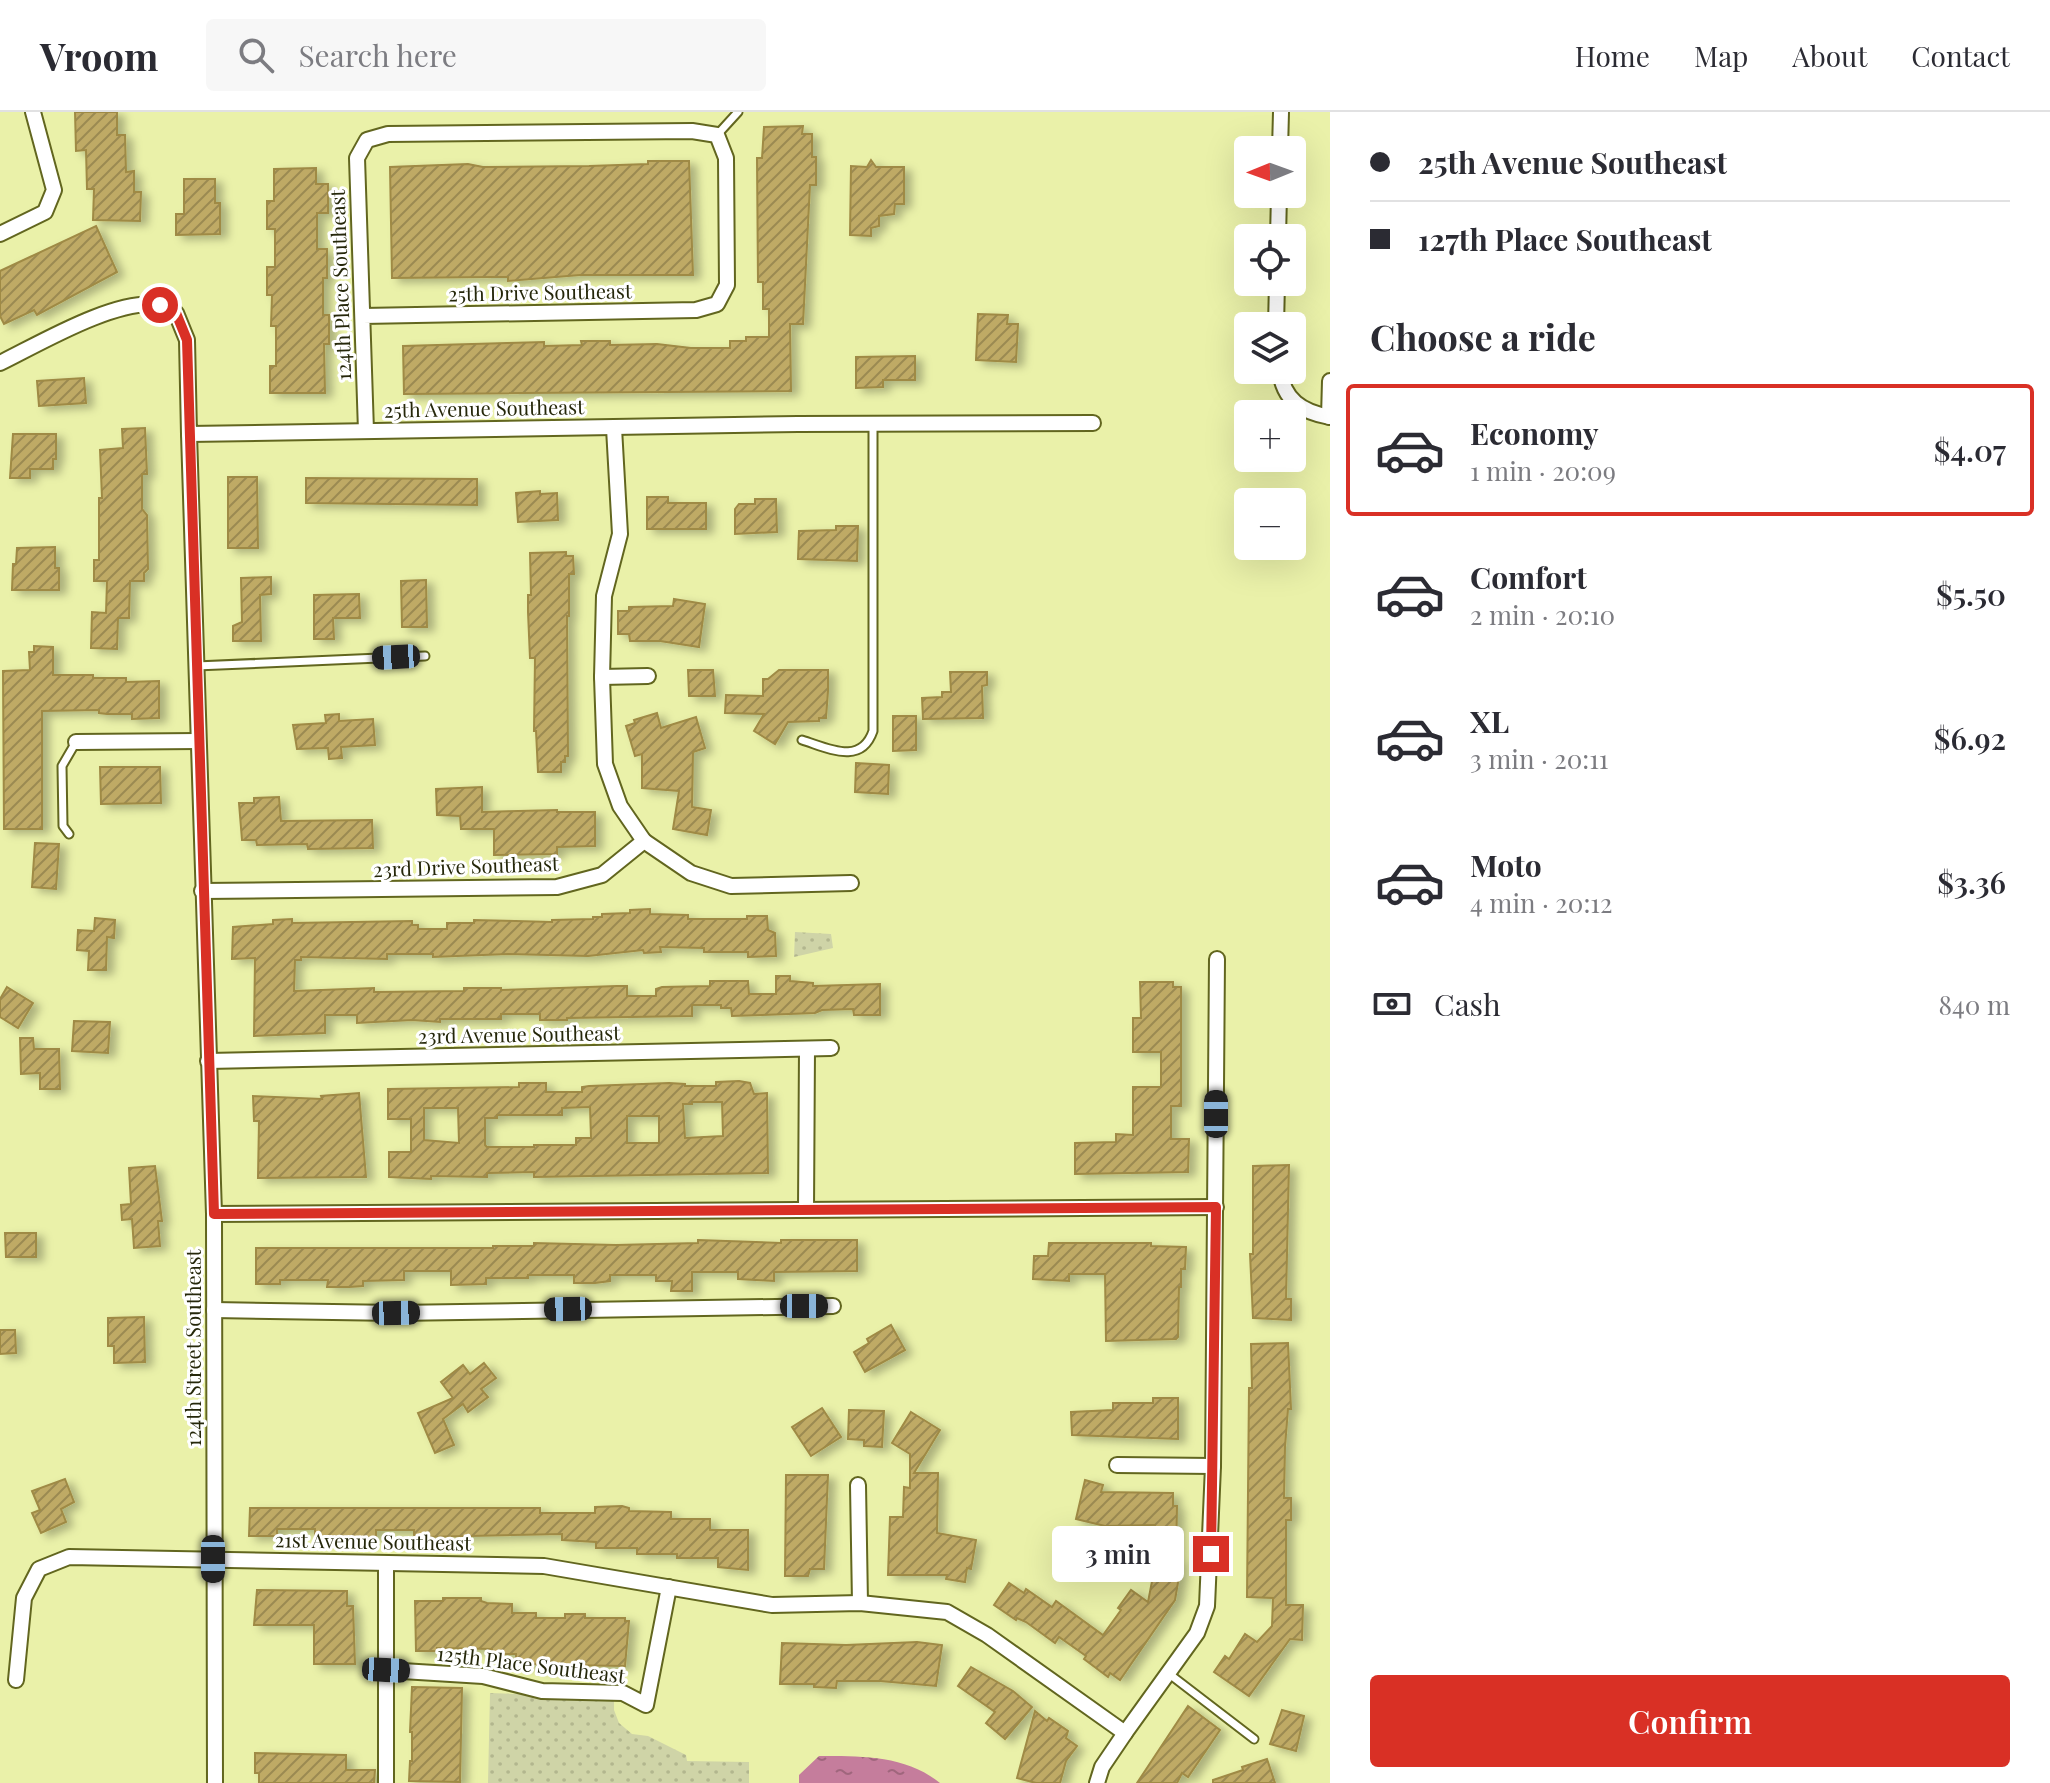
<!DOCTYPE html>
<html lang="en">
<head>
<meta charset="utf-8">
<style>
  :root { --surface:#fff; --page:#f7f7f7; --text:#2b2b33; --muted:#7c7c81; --line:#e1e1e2; --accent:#d93025 }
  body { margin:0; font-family:"Playfair Display",serif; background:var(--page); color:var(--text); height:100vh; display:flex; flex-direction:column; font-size:30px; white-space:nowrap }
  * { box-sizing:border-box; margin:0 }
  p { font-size:26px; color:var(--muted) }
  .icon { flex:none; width:44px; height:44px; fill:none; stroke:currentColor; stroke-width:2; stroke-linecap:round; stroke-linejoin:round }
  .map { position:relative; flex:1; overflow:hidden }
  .panel { display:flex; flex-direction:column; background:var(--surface); width:720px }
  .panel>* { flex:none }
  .guide { display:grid; align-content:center; height:176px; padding:0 40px; background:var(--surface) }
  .needle { width:52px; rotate:269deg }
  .tools { position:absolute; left:1234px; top:24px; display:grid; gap:16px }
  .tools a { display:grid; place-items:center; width:72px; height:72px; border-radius:8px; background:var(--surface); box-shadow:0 8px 32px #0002; font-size:40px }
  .end { position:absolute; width:36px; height:36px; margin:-18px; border:10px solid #d93025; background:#fff; box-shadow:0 0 0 4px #fff }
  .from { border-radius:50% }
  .bubble { position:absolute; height:56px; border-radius:8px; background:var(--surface); box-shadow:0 8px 32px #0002; font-size:26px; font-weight:600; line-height:56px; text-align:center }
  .car { position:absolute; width:24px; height:48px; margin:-24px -12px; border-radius:10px; box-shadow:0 0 6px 2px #0007; background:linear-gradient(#222 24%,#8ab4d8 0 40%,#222 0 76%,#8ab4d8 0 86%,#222 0) }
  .guide b { display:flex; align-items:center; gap:28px; height:76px; font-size:30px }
  .guide b+b { border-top:2px solid var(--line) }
  .guide i { width:20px; height:20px; background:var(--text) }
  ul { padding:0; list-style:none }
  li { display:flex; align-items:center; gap:24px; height:132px; margin:0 16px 12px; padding:0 24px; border:4px solid transparent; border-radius:8px }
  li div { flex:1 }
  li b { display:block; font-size:30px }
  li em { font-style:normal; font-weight:600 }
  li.current { border-color:var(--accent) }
  li>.icon { width:72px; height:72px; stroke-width:1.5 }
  h2 { padding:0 40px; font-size:36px; line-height:96px }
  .pay { display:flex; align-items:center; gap:20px; height:88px; padding:0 40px; font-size:30px }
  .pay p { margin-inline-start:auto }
  .button { display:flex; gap:16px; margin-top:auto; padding:16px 40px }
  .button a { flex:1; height:92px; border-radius:8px; background:var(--accent); color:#fff; font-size:32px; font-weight:600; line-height:92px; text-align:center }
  header { display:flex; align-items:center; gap:48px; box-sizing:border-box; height:112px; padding:0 40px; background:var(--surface); border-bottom:2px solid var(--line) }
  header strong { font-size:38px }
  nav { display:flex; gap:44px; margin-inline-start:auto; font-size:28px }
  .search { width:560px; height:72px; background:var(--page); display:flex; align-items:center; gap:20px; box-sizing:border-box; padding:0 28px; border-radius:8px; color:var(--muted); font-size:30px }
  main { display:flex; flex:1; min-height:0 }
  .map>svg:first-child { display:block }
  .park { fill:url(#park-dots) }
  .water { fill:url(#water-ripples) }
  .building { fill:url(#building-hatch); stroke:#9f8a45; stroke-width:2; fill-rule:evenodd; filter:url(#shadow) }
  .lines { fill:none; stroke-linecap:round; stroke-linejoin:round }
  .service-casing { stroke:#62661f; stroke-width:11 }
  .minor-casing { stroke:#62661f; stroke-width:18 }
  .service { stroke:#fff; stroke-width:7 }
  .minor { stroke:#fff; stroke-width:14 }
  .route { stroke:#d93025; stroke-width:10 }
  .labels { text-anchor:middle; stroke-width:6; stroke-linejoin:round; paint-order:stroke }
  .street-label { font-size:20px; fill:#25270a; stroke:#fff }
</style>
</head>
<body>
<header>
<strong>Vroom</strong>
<div class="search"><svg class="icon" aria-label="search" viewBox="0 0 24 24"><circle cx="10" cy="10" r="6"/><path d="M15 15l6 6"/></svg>Search here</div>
<nav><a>Home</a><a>Map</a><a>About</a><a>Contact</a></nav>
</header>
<main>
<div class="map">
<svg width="1330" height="1671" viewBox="0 0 1330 1671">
  <defs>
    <pattern id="park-dots" width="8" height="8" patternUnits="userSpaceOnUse" patternTransform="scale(2)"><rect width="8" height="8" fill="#cfd4a7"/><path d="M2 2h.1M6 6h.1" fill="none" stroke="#b2b68e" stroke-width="1.8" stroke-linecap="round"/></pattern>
    <pattern id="water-ripples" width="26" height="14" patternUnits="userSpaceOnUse" patternTransform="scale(2)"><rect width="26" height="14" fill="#c57d9c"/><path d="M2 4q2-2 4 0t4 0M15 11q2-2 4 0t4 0" fill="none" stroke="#a0667d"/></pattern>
    <pattern id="building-hatch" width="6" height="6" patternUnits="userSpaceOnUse" patternTransform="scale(2)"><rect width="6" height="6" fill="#bfaa65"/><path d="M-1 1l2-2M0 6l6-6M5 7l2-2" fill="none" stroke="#9b8a51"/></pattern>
    <filter id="shadow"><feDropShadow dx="7" dy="4" stdDeviation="4" flood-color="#0004"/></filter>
  </defs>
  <rect width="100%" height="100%" fill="#eaf1a9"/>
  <g class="park">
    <polygon points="795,820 831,822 833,836 794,845"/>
    <polygon points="490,1581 614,1586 614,1598 619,1611 632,1622 648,1624 686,1643 687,1649 749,1650 749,1671 488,1671"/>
  </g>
  <path class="water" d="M819 1644C860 1644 906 1643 940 1671H799V1663Z"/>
  <g class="building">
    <polygon points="75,0 117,0 117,23 125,23 126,60 134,59 134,80 141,80 140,109 93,108 94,77 87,77 86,38 76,39"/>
    <polygon points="803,14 802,22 812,22 812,45 816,45 816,73 810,73 803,212 790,212 791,279 404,282 403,234 544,230 544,234 582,233 581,229 610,229 610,233 657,232 691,236 730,236 730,229 746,229 746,225 769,225 769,197 763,197 763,170 758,170 757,46 762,46 764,15"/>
    <polygon points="871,48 876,55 904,55 904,92 895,92 894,102 879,104 879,114 871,116 871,124 850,123 851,54 867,55"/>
    <polygon points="648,49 689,49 693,163 580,163 508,169 508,165 492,165 392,166 390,55 468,52 483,55 589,54 648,52"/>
    <polygon points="316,56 316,72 328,72 328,101 317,101 317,137 327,137 327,166 323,166 323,203 329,203 329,232 324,232 325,281 270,281 270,254 276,254 276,214 271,214 272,183 267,183 267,155 275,155 275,117 267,117 267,89 274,89 274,57"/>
    <polygon points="184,67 215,67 215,91 220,91 220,122 176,123 176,102 184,102"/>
    <polygon points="96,114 117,160 37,203 34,198 4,212 0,204 0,159"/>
    <polygon points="978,202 1008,203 1007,212 1018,212 1016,250 976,248"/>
    <polygon points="915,244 915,268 883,268 883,275 856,276 856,245"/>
    <polygon points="84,266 86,291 39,294 37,269"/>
    <polygon points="145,316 147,362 142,362 142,397 147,403 148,457 144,461 144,469 130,469 129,506 118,506 117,537 91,536 92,500 106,501 107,469 94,469 94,448 99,448 99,386 102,386 100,338 123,336 122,317"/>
    <polygon points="13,322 56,322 56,347 53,347 53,357 30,357 30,366 10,366"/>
    <polygon points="228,365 257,365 258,436 228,436"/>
    <polygon points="306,366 477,367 477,393 306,391"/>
    <polygon points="540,379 540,382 557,381 558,408 518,410 516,381"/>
    <polygon points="647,385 668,385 668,391 706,391 706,417 647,417"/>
    <polygon points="755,387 776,387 777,420 735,422 735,397 739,392 755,392"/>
    <polygon points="836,414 858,414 857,449 798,447 799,419 836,418"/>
    <polygon points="55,435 55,456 59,456 59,478 12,478 13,452 16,452 17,436"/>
    <polygon points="566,440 566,444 573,444 574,462 569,462 569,504 567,504 568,644 565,644 565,650 561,650 561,660 538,660 536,619 534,619 535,546 530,546 528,500 528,483 531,483 530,441"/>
    <polygon points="271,465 271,482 260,483 261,529 233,529 233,514 242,510 241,466"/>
    <polygon points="426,468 427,515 402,515 401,469"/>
    <polygon points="359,482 360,506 333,506 334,527 314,527 314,483"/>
    <polygon points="674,487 705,492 699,535 660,529 630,529 629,522 618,522 618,499 629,499 629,495 673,494"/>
    <polygon points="34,534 53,535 53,563 93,563 93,566 126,566 126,570 159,569 159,606 132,607 132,602 107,602 99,601 99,598 42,599 42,717 4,717 3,559 30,558 29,540 34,540"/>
    <polygon points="688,558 713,558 715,584 689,584"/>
    <polygon points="779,558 828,558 828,579 826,606 819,606 819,609 788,610 775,632 754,619 764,602 725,601 726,583 763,584 763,567 768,567"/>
    <polygon points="950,560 987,560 987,573 982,574 983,606 923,607 922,586 942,585 942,580 951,580"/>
    <polygon points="657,601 661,616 696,605 705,636 693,640 692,695 711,698 707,723 673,717 679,679 642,676 642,642 635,644 626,614 635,611 634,608"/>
    <polygon points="339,602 339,609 373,607 375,633 341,635 342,646 329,647 328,636 297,637 293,613 326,611 325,603"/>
    <polygon points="893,604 916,604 916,638 893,639"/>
    <polygon points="856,651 889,653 888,682 855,680"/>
    <polygon points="100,655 160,655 161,691 101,692"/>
    <polygon points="482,675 482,700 557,698 557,700 595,700 595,734 557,735 557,742 494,743 494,717 461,717 460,704 437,703 436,677"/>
    <polygon points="279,685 281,709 372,708 373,736 308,737 307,732 257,733 256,728 242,728 239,691 254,691 254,686"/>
    <polygon points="35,731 59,732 56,777 32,775"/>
    <polygon points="650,797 650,802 688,803 688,807 747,807 747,804 767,804 768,818 775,821 776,844 748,845 748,840 704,840 704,836 660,835 661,840 644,841 643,838 588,844 508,842 433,845 433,842 387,842 387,847 301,845 301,848 295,848 294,879 374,876 374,880 464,879 464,876 501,876 501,878 617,874 627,874 627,884 656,884 656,877 662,875 710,874 710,869 748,869 749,882 776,882 776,864 790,864 790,869 813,871 813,874 880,872 880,903 854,903 853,897 822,898 815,901 732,904 731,896 721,896 721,893 692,893 692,904 567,906 567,908 540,908 540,902 501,902 501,907 440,907 440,910 412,908 357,911 357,903 325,903 325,921 254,924 255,846 232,847 233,815 273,812 273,808 292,807 292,811 412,809 412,813 418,813 418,817 447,817 447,811 474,811 474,808 552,810 552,808 593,807 593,805 602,805 602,802 630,801 630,798"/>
    <polygon points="95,806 115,808 114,826 107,825 106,858 88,858 89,839 77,838 78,818 94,819"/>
    <polygon points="1140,870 1173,870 1173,875 1181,875 1181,994 1171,994 1171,1027 1189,1027 1188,1060 1075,1062 1075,1031 1116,1030 1116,1022 1133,1023 1133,975 1161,975 1161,940 1133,940 1133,906 1141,906"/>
    <polygon points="7,875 33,891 18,916 0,905 0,887"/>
    <polygon points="74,909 110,910 108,941 72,939"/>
    <polygon points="20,926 33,926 34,937 59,937 60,977 40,977 40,961 21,962"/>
    <path d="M739 969 750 971 754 982 767 981 768 1061 534 1065V1060L487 1061V1065L431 1064V1067L389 1065V1040H411V1007H388V977L519 975V971H546V980H582V975L589 974 669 971 685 972V974H716V970ZM692 990H722L723 1024 685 1026 683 992H692ZM590 995 591 1026H576V1033H534V1035H487L485 1033V1006H497V1003H562V996ZM424 996H458L459 1031 424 1028ZM627 1004H659V1031H627Z"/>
    <polygon points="359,981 366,1065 258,1066 259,1009 254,1009 253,984 322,987 321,984"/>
    <polygon points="1289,1053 1286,1187 1291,1187 1291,1208 1253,1206 1250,1142 1253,1142 1253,1054"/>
    <polygon points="155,1054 162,1109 158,1109 160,1134 134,1136 132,1107 122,1108 121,1093 131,1092 129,1056"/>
    <polygon points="5,1121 36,1121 36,1145 6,1145"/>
    <polygon points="698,1128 781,1131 781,1128 857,1128 857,1159 774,1160 774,1169 738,1167 738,1160 692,1160 692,1179 671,1179 672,1169 656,1169 656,1163 610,1163 610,1169 595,1171 574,1171 574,1163 528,1163 528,1166 486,1166 486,1172 451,1173 451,1159 404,1159 404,1168 363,1169 363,1174 349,1175 327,1175 328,1168 280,1168 280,1172 256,1172 256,1136 493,1136 493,1134 534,1134 534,1131 616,1133 698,1131"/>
    <polygon points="1049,1131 1151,1131 1151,1134 1186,1135 1185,1157 1181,1157 1181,1175 1179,1175 1178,1225 1176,1227 1106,1229 1105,1162 1069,1162 1069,1169 1033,1167 1034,1144 1048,1144"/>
    <polygon points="144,1205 145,1250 114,1251 114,1234 108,1234 108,1206"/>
    <polygon points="891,1213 905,1238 865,1260 854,1240 869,1231 867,1227"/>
    <polygon points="0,1218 15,1218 16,1241 0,1242"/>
    <polygon points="1288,1231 1291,1297 1288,1297 1285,1335 1284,1386 1291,1386 1291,1408 1286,1408 1286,1493 1303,1493 1302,1528 1290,1527 1249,1584 1214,1560 1225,1544 1229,1547 1245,1522 1257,1530 1272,1514 1273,1486 1247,1485 1249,1276 1252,1276 1251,1232"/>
    <polygon points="484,1251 496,1266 481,1277 488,1285 468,1300 463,1292 443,1307 454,1333 435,1341 418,1301 453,1286 441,1270 463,1253 470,1262"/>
    <polygon points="1153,1286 1178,1286 1178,1327 1072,1323 1071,1300 1113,1298 1113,1291 1153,1291"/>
    <polygon points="822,1296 841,1325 811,1344 792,1315"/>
    <polygon points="849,1298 884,1299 882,1335 864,1334 864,1328 848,1327"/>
    <polygon points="911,1300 940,1318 914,1361 938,1361 937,1421 976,1428 971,1457 967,1456 965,1470 946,1467 947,1463 888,1463 890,1405 903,1405 904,1375 910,1376 910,1342 892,1331"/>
    <polygon points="786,1363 828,1363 824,1457 810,1457 808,1464 785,1464"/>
    <polygon points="65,1367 74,1390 61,1397 66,1410 41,1421 32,1401 40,1398 32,1379"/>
    <polygon points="1085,1368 1103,1373 1101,1380 1173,1381 1173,1394 1177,1394 1176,1448 1180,1449 1178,1459 1180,1459 1175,1488 1120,1568 1110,1561 1108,1565 1084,1547 1086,1544 1059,1525 1055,1531 1026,1510 1017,1506 1016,1508 994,1493 1009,1471 1024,1481 1026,1477 1052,1495 1056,1489 1103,1523 1121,1498 1118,1496 1131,1478 1148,1490 1161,1423 1155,1423 1155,1413 1105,1414 1076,1407"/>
    <polygon points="622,1394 629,1396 629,1399 671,1400 671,1407 710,1407 710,1418 748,1418 748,1458 718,1455 718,1446 677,1446 677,1442 637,1442 637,1436 596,1436 596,1430 562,1428 562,1422 422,1425 414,1423 414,1418 376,1418 376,1425 324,1426 315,1424 315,1417 277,1417 277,1424 249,1424 250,1396 540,1396 540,1401 595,1401 595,1395"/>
    <polygon points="257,1478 347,1479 347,1494 353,1494 355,1552 314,1552 314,1513 254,1513"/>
    <polygon points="443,1486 481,1486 481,1489 487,1491 512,1492 512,1501 536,1501 536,1506 565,1506 565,1502 585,1502 585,1506 625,1506 625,1509 629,1509 625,1554 561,1553 561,1556 540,1556 541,1552 516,1552 516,1542 492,1542 492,1537 437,1536 437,1539 416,1539 415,1489 443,1489"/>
    <polygon points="917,1530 942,1533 936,1574 880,1569 837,1569 836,1576 814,1575 814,1572 780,1572 782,1531 846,1533"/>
    <polygon points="971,1555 1013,1579 1032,1595 1005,1627 986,1611 995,1600 958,1574"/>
    <polygon points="412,1575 462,1576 460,1670 409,1669 410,1649 412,1649 412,1620 410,1620"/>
    <polygon points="1188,1594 1220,1618 1188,1665 1182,1661 1177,1671 1137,1671"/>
    <polygon points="1282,1598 1304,1604 1296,1639 1270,1632"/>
    <polygon points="1035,1599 1047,1609 1049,1606 1068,1619 1066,1626 1077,1634 1066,1649 1060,1671 1036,1671 1017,1666"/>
    <polygon points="255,1641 346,1643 346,1658 375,1658 374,1671 259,1671 259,1661 255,1661"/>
    <polygon points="1267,1647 1275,1671 1213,1671 1213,1668 1243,1658 1242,1655"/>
  </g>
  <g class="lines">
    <g class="service-casing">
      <g id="service">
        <polyline points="717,23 738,0"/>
        <polyline points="196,554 425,544"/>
        <path d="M802 628C828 636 861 654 873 619V311"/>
        <polyline points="69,722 63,714 62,654 76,630"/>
        <polyline points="1168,1561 1254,1627"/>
      </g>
    </g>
    <g class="minor-casing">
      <g id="minor">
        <polyline points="1280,38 1281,0"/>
        <polyline points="0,122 45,100 54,78 33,0"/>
        <polyline points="1278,126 1279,82"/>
        <polyline points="363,204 696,198 717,192 727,173 726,46 717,23 692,19 388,22 367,28 357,46 366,319"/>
        <polyline points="1276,214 1277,170"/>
        <path d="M0 251C39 232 116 186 159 193 165 194 171 199 176 201L187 228 189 322 798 312 1093 311"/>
        <path d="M1280 258C1283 288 1302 300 1330 305"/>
        <polyline points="1329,305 1330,269"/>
        <polyline points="614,316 620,422 604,484 602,565 605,652 620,694 644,729"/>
        <polyline points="189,322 214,1102 215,1671"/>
        <polyline points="602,565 648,564"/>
        <polyline points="76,630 198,629"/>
        <polyline points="202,779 557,775 602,763 644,729 691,761 731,774 851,771"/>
        <polyline points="208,949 831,936"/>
        <polyline points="806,1097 807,937"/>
        <polyline points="214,1102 1216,1095"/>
        <polyline points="214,1198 396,1201 833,1194"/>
        <polyline points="1117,1353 1213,1354"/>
        <polyline points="858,1373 860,1491"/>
        <polyline points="386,1558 483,1564 542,1579 623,1581 646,1593 669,1475"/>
        <polyline points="16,1568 24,1486 39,1457 69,1445 544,1454 772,1493 860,1491 947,1500 987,1523 1125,1621"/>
        <polyline points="386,1671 386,1451"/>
        <polyline points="1097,1671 1102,1655 1125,1621 1197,1521 1207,1494 1213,1354 1217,847"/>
      </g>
    </g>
    <use href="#service" class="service"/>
    <use href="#minor" class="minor"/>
  </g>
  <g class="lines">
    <polyline class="route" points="160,193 176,201 187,228 214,1102 1216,1095 1211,1442"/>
  </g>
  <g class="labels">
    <g class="street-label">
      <text transform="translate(341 173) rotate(-92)" y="7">124th Place Southeast</text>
      <text transform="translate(540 181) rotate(-1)" y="7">25th Drive Southeast</text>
      <text transform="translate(484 297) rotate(-1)" y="7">25th Avenue Southeast</text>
      <text transform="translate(466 755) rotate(-2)" y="7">23rd Drive Southeast</text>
      <text transform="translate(519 923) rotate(-1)" y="7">23rd Avenue Southeast</text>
      <text transform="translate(194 1236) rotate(-90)" y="7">124th Street Southeast</text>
      <text transform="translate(373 1430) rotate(1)" y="7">21st Avenue Southeast</text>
      <text transform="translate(531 1553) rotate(7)" y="7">125th Place Southeast</text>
    </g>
  </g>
</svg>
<div class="tools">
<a><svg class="needle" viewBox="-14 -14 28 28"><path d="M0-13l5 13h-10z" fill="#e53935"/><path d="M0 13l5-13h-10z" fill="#7c7c81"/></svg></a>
<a><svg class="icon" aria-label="locate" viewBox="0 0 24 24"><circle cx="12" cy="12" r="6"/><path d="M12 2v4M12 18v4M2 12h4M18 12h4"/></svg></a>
<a><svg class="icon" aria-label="layers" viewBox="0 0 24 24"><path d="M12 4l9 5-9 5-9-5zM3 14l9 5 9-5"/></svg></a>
<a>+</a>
<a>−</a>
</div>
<i class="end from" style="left:160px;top:193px"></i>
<i class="end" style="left:1211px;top:1442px"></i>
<div class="bubble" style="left:1052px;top:1414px;width:132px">3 min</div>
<i class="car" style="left:396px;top:545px;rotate:267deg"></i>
<i class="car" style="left:1216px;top:1002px;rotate:0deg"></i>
<i class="car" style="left:804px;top:1194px;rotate:90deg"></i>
<i class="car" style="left:568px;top:1197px;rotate:269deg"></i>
<i class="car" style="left:396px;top:1201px;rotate:89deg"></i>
<i class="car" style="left:213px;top:1447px;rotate:180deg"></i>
<i class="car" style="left:386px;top:1558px;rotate:93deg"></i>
</div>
<section class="panel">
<div class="guide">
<b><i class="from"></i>25th Avenue Southeast</b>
<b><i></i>127th Place Southeast</b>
</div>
<h2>Choose a ride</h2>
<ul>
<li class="current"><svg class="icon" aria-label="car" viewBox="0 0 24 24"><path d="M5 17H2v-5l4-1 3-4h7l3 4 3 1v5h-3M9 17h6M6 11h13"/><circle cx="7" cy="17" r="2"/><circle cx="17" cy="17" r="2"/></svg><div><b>Economy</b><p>1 min · 20:09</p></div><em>$4.07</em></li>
<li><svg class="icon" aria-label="car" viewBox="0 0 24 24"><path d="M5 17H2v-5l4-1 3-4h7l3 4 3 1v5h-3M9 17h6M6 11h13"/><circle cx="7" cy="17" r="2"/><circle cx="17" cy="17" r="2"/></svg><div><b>Comfort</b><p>2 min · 20:10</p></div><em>$5.50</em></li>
<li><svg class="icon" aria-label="car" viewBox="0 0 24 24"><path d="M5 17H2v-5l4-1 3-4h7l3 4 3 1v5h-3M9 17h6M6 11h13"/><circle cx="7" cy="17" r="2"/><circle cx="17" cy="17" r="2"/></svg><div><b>XL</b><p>3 min · 20:11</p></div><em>$6.92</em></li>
<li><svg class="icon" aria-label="car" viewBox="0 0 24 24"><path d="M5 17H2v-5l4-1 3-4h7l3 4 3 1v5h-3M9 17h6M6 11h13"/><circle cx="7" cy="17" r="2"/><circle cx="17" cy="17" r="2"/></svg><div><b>Moto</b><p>4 min · 20:12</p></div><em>$3.36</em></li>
</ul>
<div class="pay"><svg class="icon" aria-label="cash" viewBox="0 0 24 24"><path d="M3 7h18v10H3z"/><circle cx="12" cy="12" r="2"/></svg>Cash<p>840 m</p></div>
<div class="button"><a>Confirm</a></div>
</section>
</main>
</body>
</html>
